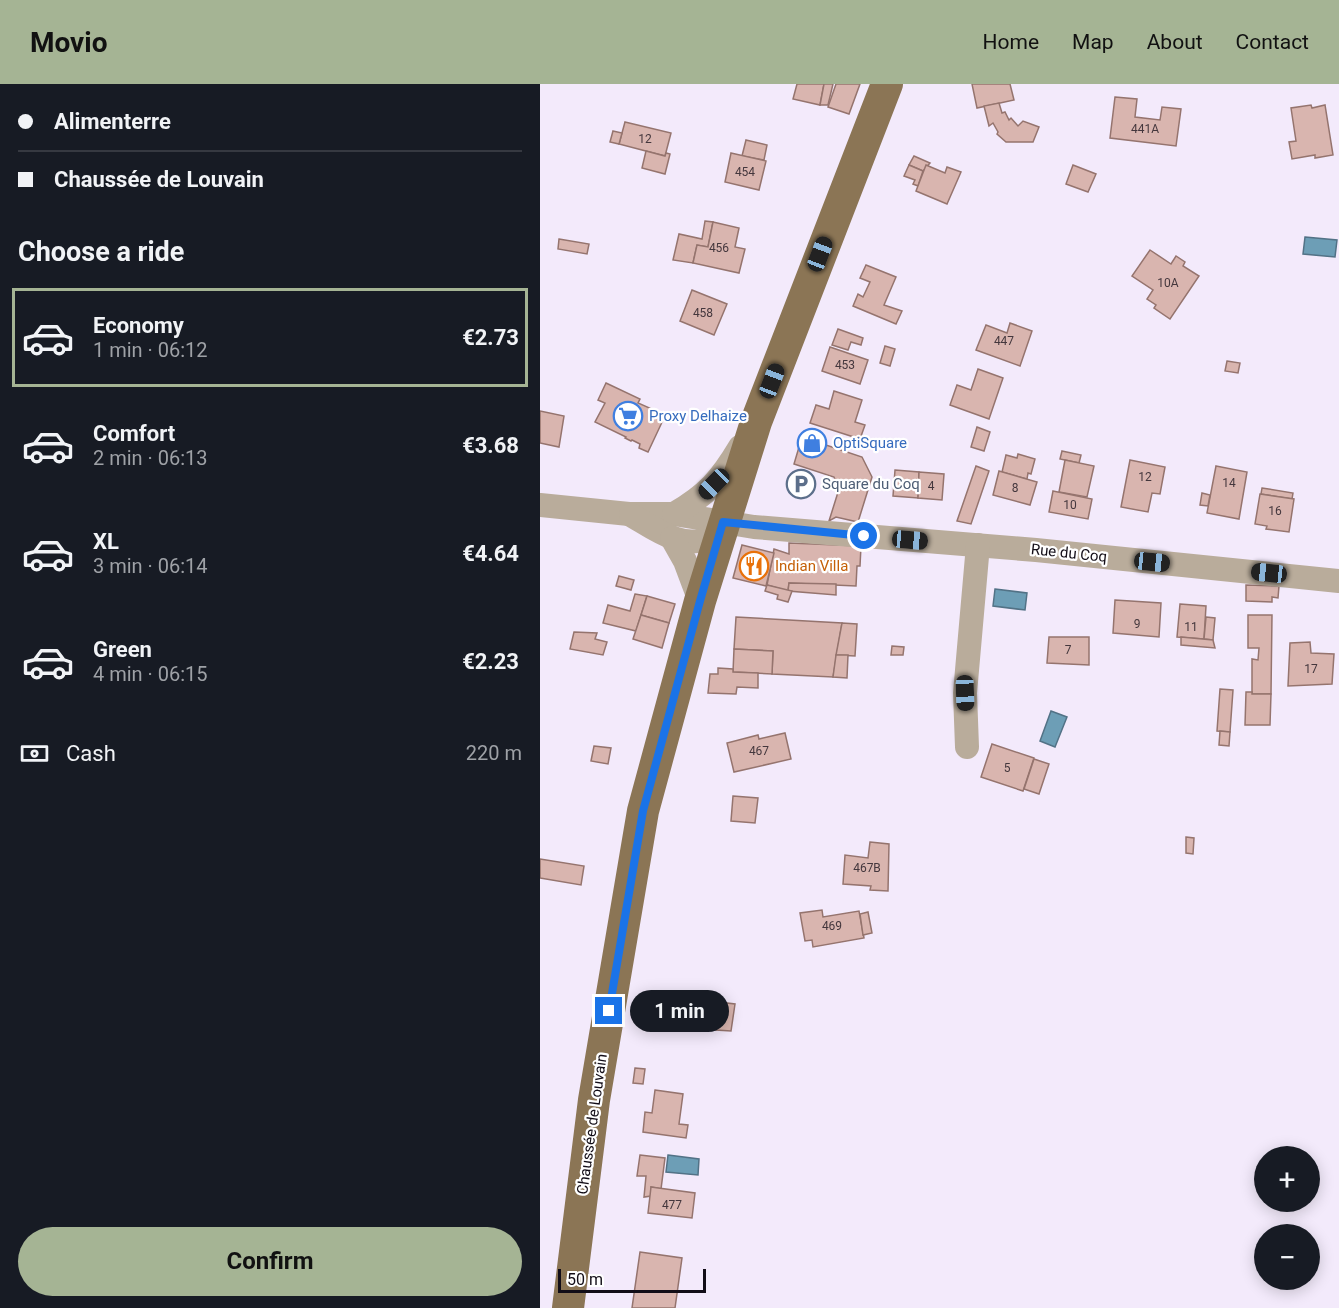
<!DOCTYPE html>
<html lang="en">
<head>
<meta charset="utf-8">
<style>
  :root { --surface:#171b24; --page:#242831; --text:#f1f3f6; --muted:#9ea1a6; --line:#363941; --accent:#a5b494 }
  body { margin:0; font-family:Roboto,sans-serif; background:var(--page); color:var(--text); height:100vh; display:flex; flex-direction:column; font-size:22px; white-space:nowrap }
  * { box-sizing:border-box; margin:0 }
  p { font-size:20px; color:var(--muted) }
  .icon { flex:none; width:33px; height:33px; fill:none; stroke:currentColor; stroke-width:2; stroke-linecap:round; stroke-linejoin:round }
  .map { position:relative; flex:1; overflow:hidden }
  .sheet { display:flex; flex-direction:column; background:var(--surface); width:540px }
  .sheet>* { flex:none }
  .top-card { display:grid; align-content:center; height:132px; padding:0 18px; background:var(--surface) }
  .controls { position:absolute; left:714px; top:1062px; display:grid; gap:12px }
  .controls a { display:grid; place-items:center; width:66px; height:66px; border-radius:50%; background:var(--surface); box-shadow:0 3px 15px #0003; font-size:30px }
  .scale { position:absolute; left:18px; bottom:15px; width:148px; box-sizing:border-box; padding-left:6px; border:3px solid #120d17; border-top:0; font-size:16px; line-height:21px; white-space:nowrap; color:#120d17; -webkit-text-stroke:4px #fff; paint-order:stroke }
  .end { position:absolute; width:27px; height:27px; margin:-14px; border:8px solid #1a73e8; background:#fff; box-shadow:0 0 0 3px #fff }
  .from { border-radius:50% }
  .bubble { position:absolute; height:42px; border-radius:21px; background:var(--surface); box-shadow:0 3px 15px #0003; font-size:20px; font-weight:700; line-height:42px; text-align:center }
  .car { position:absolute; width:18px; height:36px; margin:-18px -9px; border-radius:8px; box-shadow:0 0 4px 2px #0007; background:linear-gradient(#222 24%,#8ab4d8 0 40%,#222 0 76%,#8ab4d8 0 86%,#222 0) }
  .top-card b { display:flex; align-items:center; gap:21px; height:57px; font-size:22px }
  .top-card b+b { border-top:2px solid var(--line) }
  .top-card i { width:15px; height:15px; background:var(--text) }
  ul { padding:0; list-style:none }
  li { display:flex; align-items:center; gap:18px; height:99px; margin:0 12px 9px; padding:0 6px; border:3px solid transparent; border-radius:0px }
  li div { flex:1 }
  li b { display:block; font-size:22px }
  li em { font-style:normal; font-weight:700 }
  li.selected { border-color:var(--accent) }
  li>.icon { width:54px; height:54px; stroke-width:1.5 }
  h2 { padding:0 18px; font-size:27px; line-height:72px }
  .pay { display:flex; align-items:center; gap:15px; height:66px; padding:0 18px; font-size:22px }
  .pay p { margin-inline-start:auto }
  .action { display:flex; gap:12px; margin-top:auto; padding:12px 18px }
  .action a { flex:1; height:69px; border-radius:36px; background:var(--accent); color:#111; font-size:24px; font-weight:700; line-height:69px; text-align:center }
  header { display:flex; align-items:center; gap:36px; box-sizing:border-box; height:84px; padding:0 30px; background:var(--accent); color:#111 }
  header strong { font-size:28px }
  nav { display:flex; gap:33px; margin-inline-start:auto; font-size:21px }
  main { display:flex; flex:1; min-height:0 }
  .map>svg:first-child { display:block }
  .water { fill:#6d9eb6; stroke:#527286; stroke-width:1.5 }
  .building { fill:#d9b5af; stroke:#95746e; stroke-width:1.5 }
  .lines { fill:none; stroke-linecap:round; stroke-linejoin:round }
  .minor { stroke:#b9ac9b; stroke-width:24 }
  .major { stroke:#8b7555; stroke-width:32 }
  .route { stroke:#1a73e8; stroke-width:8 }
  .labels { text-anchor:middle; stroke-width:4.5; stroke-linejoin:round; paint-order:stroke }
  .number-label { font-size:12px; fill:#44373d }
  .shop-label { font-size:15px; fill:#366cbe; stroke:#fff; text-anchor:start }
  .service-label { font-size:15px; fill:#4e5e75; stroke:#fff; text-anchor:start }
  .street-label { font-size:15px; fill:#120d17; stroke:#fff }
  .food-label { font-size:15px; fill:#c56008; stroke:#fff; text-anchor:start }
</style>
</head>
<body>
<header>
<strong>Movio</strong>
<nav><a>Home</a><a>Map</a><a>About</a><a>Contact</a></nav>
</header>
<main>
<section class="sheet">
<div class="top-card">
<b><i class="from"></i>Alimenterre</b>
<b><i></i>Chaussée de Louvain</b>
</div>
<h2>Choose a ride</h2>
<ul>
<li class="selected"><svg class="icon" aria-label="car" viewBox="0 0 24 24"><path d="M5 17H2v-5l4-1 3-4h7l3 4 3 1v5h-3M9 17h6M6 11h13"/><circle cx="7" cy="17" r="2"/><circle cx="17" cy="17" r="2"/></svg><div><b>Economy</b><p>1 min · 06:12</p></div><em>€2.73</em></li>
<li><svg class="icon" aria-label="car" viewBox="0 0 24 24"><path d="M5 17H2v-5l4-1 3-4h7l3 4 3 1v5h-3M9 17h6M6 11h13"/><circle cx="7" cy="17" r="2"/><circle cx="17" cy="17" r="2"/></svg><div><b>Comfort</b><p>2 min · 06:13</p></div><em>€3.68</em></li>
<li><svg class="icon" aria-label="car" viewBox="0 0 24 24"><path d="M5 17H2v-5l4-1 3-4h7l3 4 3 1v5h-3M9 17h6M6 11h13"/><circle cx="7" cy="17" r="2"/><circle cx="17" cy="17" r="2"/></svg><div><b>XL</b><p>3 min · 06:14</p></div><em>€4.64</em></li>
<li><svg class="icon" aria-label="car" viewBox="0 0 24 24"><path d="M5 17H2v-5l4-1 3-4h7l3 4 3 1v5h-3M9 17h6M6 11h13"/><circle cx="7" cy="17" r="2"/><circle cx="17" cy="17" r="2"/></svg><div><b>Green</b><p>4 min · 06:15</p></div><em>€2.23</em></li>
</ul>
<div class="pay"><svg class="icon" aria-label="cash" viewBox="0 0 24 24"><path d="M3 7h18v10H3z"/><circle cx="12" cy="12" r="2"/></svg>Cash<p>220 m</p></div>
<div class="action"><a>Confirm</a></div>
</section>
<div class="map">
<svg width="799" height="1224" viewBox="0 0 799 1224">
  <rect width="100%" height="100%" fill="#f3eafb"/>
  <g class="water">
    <polygon points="765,153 797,156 795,173 763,170"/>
    <polygon points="455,505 487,509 485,526 453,522"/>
    <polygon points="511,627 527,633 515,663 500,657"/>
    <polygon points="128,1071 159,1075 158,1091 126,1088"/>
  </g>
  <g class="building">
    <polygon points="257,0 284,0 280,21 253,15"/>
    <polygon points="284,0 293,0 288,21 280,21"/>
    <polygon points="296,0 320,0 309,30 288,23"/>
    <polygon points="432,0 470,0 474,16 437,24"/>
    <polygon points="575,13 597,15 595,33 620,36 622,23 641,25 636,62 570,54"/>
    <polygon points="459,19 462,29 465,28 469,36 471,34 478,42 483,37 499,43 493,58 466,58 457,50 458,48 453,39 449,42 444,22"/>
    <polygon points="771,21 772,24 785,21 793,71 775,74 775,71 752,75 749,58 756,57 751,24"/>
    <polygon points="85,38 131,49 125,72 79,60"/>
    <polygon points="73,47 82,49 79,60 70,58"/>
    <polygon points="206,56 227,61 224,76 202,72"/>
    <polygon points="106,67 125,72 126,69 130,70 125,90 102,84"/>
    <polygon points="191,69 226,77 219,106 185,98"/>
    <polygon points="374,72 390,79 383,87 369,81"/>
    <polygon points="369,81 383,87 378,102 373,100 375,96 364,92"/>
    <polygon points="386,81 405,89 407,83 421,88 407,120 376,107"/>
    <polygon points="533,81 556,90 548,108 526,100"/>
    <polygon points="165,137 173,138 168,163 157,161 153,179 133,176 139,150 162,155"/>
    <polygon points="173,138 199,144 195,163 205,165 199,189 153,179 157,161 168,163"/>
    <polygon points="19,155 49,160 47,170 18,165"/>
    <polygon points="610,166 631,180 636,172 645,178 643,182 659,192 630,235 614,224 616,221 607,215 613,206 592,192"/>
    <polygon points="326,181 356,193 344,221 362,227 356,240 313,222 318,210 323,213 330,198 320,194"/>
    <polygon points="152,206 187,220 174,251 140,237"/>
    <polygon points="470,239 492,247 480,282 436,266 446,241 467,249"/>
    <polygon points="298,245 323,254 321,261 311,258 308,266 292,261"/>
    <polygon points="345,262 355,265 350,282 340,279"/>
    <polygon points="290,263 328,276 320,300 282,287"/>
    <polygon points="687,277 700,279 698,289 685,287"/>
    <polygon points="438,285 463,294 449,335 410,321 417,301 431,306"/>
    <polygon points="66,299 100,315 98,319 114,326 112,329 124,334 108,368 99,364 100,360 92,356 91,357 85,354 86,353 55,338 65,319 58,316"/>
    <polygon points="294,307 322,316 315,338 325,341 320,355 270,339 276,321 289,325"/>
    <polygon points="0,327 24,332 19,363 0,359"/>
    <polygon points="437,343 450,348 444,367 431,363"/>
    <polygon points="262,353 322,373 332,393 318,438 296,433 289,437 299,405 294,393 254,380"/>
    <polygon points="522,367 541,371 539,379 520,375"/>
    <polygon points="478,370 495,375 491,390 488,389 487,395 462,388 466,371 477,374"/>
    <polygon points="525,376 554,382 547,413 519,408"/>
    <polygon points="590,376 625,383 620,410 612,409 608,428 581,423"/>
    <polygon points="436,382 449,387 431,440 417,437"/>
    <polygon points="676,382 707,388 699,435 667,429"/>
    <polygon points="355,386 379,388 378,414 353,412"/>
    <polygon points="459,387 497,398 490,421 453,411"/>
    <polygon points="379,388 404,390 402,416 378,414"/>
    <polygon points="722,404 753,409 752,415 721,410"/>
    <polygon points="513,407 552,415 548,435 509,428"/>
    <polygon points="662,409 670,411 668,422 660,421"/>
    <polygon points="720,410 754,415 749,448 726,445 727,442 715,440"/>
    <polygon points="249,459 321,462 320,482 317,482 316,502 249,499 248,507 227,501 234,465 249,470"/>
    <polygon points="202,461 234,469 226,502 193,494"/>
    <polygon points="79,492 94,496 91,506 76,502"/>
    <polygon points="249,499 296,500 296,511 248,507"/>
    <polygon points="227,501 252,507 248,518 237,515 238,511 225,507"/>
    <polygon points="706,501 739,502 738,514 732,513 732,518 706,517"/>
    <polygon points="95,510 107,512 96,547 63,539 68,521 90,527"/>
    <polygon points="107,512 135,520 129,539 101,531"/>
    <polygon points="575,516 621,519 619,553 573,549"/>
    <polygon points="640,520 666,522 664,555 637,553"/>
    <polygon points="101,531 129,539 122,564 93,555"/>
    <polygon points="708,531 732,531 731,610 712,610 712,575 718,576 719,564 708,564"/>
    <polygon points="196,533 302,539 293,593 232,590 233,567 194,565"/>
    <polygon points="666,533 675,534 673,556 664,555"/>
    <polygon points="302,539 317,540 315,572 296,571"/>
    <polygon points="34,548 57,549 55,555 67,558 63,571 30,565"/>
    <polygon points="509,553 549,553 549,581 507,579"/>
    <polygon points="641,553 673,556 675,564 641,561"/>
    <polygon points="770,558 771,569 794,570 792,600 748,602 750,559"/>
    <polygon points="352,562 364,563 363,571 351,571"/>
    <polygon points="194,565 233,567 232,590 193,588"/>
    <polygon points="296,571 308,571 307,594 293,593"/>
    <polygon points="178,584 193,585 193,588 218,589 218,604 197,603 196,610 168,609 170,590 178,590"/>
    <polygon points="680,605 693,606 690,648 677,647"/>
    <polygon points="706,608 712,608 712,610 731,610 730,641 705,641"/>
    <polygon points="680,647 690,648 689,662 679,661"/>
    <polygon points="245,649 251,675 194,688 187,659 218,651 219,655"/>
    <polygon points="452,660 494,674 483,707 441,693"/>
    <polygon points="54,662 71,664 68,680 51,677"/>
    <polygon points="494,675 509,680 499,710 484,705"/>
    <polygon points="193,712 218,714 215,739 191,737"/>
    <polygon points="646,753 654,754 653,770 646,769"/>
    <polygon points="330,758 349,760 348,807 330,806 331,802 303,800 305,771 328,774"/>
    <polygon points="0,775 44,782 41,801 0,794"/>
    <polygon points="282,826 283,833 319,827 324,854 273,863 272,856 265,857 260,829"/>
    <polygon points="328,828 332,849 323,851 320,830"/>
    <polygon points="153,915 195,920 191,947 176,946 177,942 160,940 160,943 135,940 138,922 153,923"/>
    <polygon points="95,984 105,985 103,1000 93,999"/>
    <polygon points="115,1006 143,1010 139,1040 148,1041 146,1054 103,1048 105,1028 112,1029"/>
    <polygon points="100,1071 125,1074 121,1105 111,1103 111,1112 104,1113 106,1092 97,1092"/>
    <polygon points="111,1103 155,1109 152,1134 108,1129"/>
    <polygon points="100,1168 142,1174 135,1224 92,1224"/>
  </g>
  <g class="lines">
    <g class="minor">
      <polyline points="0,421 89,430 134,430 214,443 496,466 799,497"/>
      <path d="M134 430C167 411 181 395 200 363"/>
      <path d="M91 431C112 443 146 469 170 452 175 449 179 443 183 438"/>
      <polyline points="132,454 145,477 160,517"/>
      <polyline points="427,663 425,609 438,461"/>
    </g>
    <polyline class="major" points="28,1224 54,1016 103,727 160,517 216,338 347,0"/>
  </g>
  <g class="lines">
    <polyline class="route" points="69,927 103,727 160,517 183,438 324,452"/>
  </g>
  <defs>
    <g id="supermarket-ring" transform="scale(1.5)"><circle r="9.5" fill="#fff" stroke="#3f7fe0" stroke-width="1.5"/><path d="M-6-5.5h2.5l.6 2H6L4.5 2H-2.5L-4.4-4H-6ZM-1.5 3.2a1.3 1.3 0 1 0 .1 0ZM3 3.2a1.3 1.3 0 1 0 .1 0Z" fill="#3f7fe0"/></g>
    <g id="shop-ring" transform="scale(1.5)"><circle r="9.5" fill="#fff" stroke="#3f7fe0" stroke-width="1.5"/><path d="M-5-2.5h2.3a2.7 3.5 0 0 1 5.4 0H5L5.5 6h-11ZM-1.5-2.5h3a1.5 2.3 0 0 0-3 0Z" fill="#3f7fe0"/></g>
    <g id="parking-ring" transform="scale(1.5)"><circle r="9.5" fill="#fff" stroke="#5c6f8a" stroke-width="1.5"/><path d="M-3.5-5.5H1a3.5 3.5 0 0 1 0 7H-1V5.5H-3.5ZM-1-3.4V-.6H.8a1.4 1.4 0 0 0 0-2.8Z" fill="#5c6f8a"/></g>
    <g id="restaurant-ring" transform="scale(1.5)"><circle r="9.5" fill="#fff" stroke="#e8710a" stroke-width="1.5"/><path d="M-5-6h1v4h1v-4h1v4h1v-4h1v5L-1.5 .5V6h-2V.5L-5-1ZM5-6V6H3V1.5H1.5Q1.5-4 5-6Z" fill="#e8710a"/></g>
  </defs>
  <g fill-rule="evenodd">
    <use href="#supermarket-ring" x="88" y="332"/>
    <use href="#shop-ring" x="272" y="359"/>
    <use href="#parking-ring" x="261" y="400"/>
    <use href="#restaurant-ring" x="214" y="482"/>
  </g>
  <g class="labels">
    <g class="number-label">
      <text x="605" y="49">441A</text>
      <text x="105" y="59">12</text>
      <text x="205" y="92">454</text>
      <text x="179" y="168">456</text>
      <text x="628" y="203">10A</text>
      <text x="163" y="233">458</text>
      <text x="464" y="261">447</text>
      <text x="305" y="285">453</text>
      <text x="605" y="397">12</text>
      <text x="689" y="403">14</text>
      <text x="391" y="406">4</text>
      <text x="475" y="408">8</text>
      <text x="530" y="425">10</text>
      <text x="735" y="431">16</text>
      <text x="597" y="544">9</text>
      <text x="651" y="547">11</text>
      <text x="528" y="570">7</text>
      <text x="771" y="589">17</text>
      <text x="219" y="671">467</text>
      <text x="467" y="688">5</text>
      <text x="327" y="788">467B</text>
      <text x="292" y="846">469</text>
      <text x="132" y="1125">477</text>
    </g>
    <g class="shop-label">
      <text x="109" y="337">Proxy Delhaize</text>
      <text x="293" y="364">OptiSquare</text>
    </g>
    <g class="service-label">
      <text x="282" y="405">Square du Coq</text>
    </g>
    <g class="street-label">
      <text transform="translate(529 469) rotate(6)" y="5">Rue du Coq</text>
      <text transform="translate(52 1040) rotate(-82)" y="5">Chaussée de Louvain</text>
    </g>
    <g class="food-label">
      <text x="235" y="487">Indian Villa</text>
    </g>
  </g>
</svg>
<div class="controls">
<a>+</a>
<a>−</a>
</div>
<div class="scale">50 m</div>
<i class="end from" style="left:324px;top:452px"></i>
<i class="end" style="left:69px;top:927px"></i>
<div class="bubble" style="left:90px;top:906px;width:99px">1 min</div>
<i class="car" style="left:280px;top:170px;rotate:21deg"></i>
<i class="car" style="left:232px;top:297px;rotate:21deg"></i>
<i class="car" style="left:174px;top:400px;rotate:225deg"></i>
<i class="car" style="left:370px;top:456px;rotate:95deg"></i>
<i class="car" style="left:612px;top:478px;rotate:96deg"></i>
<i class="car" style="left:729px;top:489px;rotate:276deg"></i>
<i class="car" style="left:425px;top:609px;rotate:178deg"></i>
</div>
</main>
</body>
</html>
